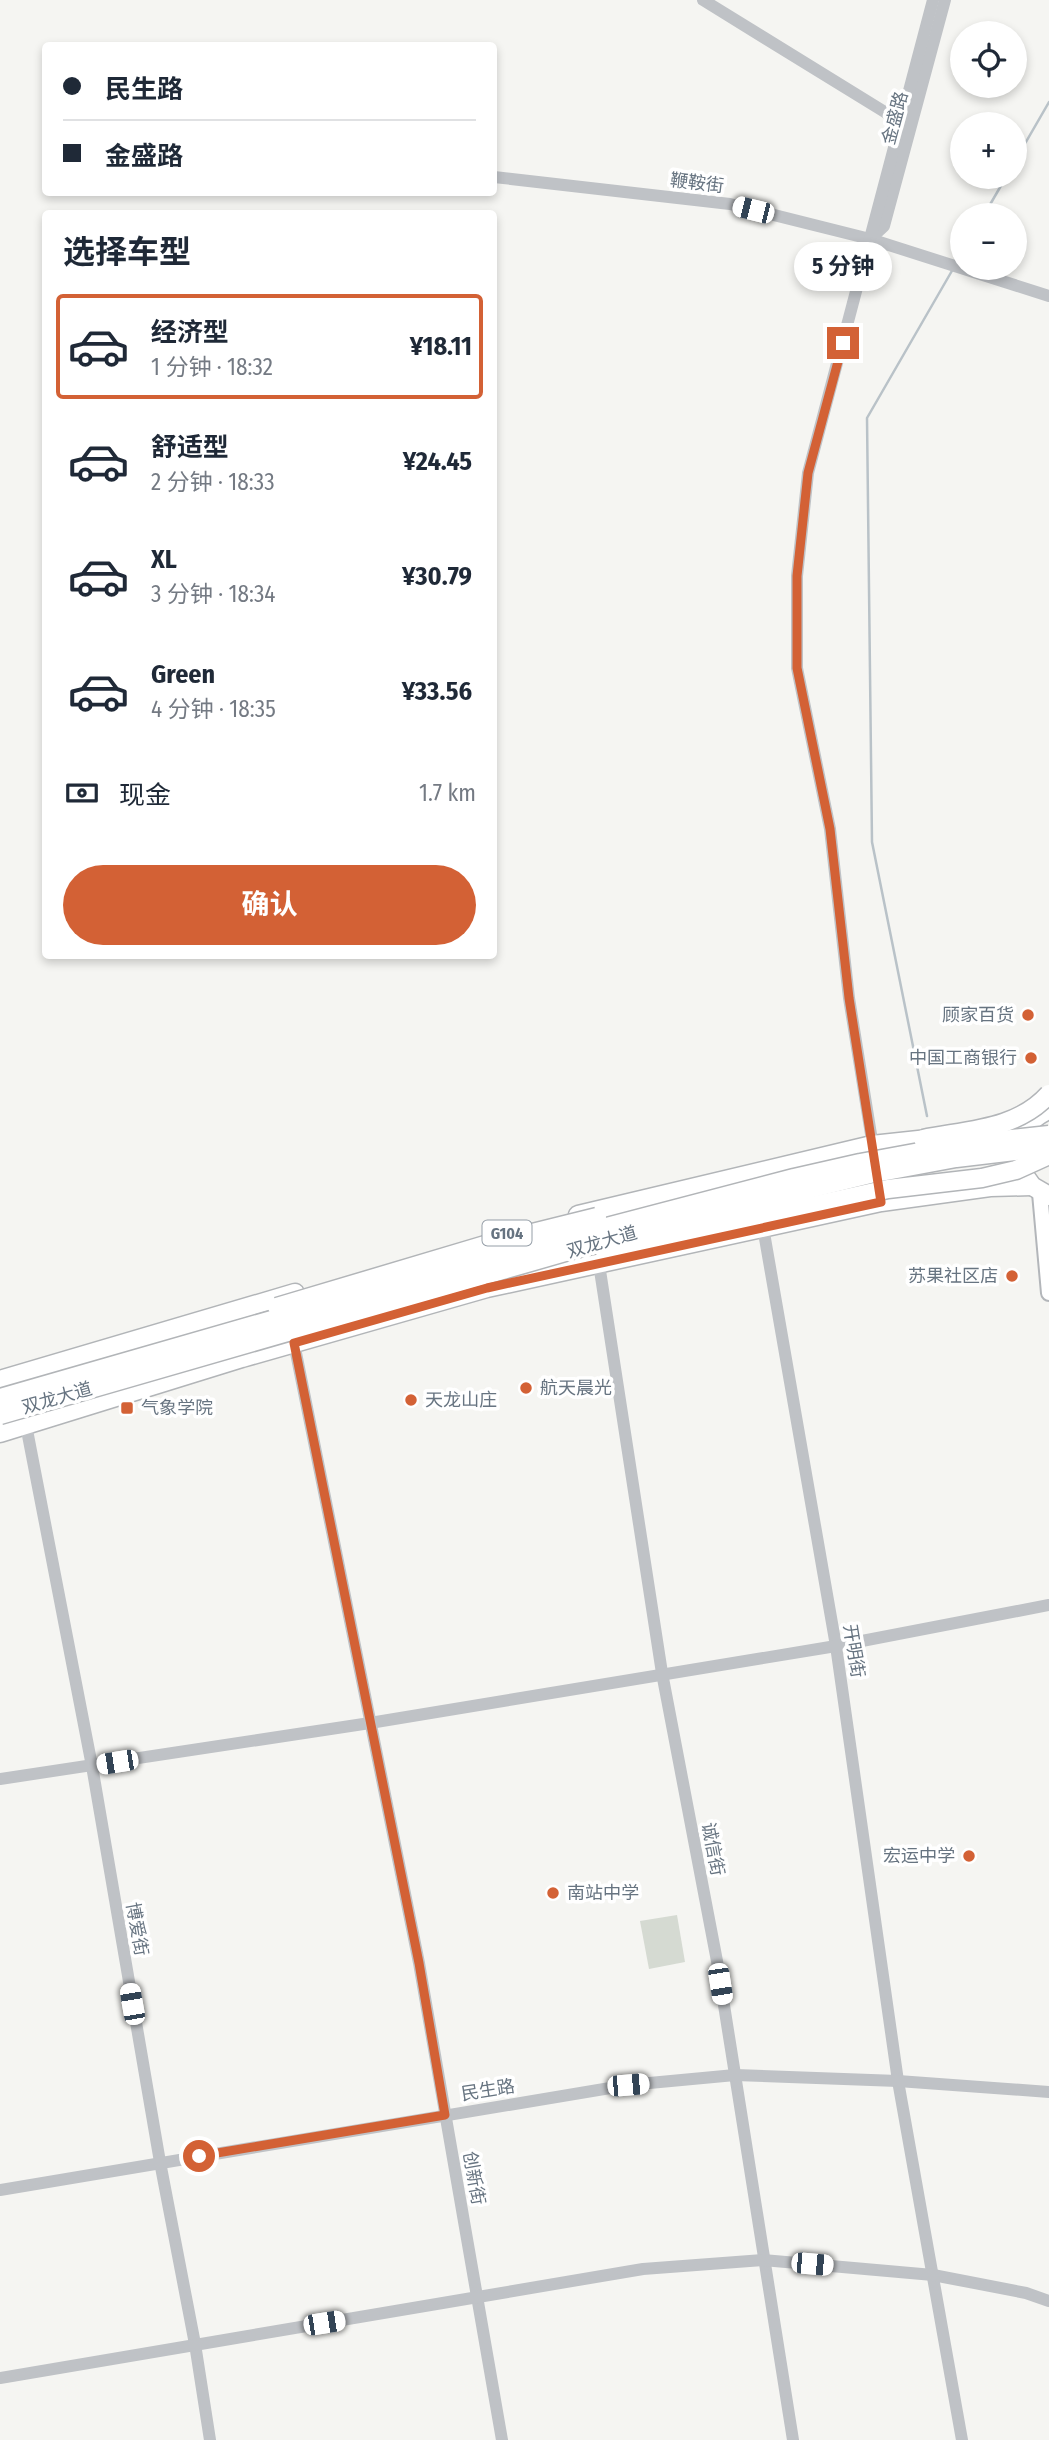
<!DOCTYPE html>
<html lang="zh">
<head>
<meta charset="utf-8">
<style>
  :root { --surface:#fff; --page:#f6f6f7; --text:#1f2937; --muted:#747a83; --line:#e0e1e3; --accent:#d36135 }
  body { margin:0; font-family:"Fira Sans Condensed","Noto Sans SC",sans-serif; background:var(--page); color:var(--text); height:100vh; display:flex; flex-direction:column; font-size:26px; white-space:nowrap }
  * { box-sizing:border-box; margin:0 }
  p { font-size:23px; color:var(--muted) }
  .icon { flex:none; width:38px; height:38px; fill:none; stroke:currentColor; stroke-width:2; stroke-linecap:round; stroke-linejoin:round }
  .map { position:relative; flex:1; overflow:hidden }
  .panel { position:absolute; left:42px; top:210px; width:455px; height:749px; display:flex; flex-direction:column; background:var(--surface); border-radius:7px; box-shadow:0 4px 10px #0003 }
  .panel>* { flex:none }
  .guide { position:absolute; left:42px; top:42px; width:455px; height:154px; border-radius:7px; box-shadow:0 4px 10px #0003; display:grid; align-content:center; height:154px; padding:0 21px; background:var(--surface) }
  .controls { position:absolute; left:950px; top:21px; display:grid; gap:14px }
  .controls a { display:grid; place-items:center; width:77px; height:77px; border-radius:50%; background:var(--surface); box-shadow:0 4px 10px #0003; font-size:35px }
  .end { position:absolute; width:32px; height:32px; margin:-16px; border:9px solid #d36135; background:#fff; box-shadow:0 0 0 4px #fff }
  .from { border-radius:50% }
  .bubble { position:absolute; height:49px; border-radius:24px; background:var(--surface); box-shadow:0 4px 10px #0003; font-size:23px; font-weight:700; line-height:49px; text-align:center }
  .car { position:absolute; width:21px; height:42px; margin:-21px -10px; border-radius:9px; box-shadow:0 0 5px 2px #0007; background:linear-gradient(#fff 24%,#345 0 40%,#fff 0 76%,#345 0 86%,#fff 0) }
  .guide b { display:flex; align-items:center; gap:24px; height:66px; font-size:26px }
  .guide b+b { border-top:2px solid var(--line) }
  .guide i { width:18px; height:18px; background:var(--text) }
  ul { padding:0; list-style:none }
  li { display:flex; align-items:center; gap:21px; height:105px; margin:0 14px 10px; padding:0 7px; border:4px solid transparent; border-radius:7px }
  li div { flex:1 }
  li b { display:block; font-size:26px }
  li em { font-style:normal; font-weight:700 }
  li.current { border-color:var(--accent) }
  li>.icon { width:63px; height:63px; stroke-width:1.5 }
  h2 { padding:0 21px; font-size:32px; line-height:84px }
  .pay { display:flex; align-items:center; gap:18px; height:77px; padding:0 21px; font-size:26px }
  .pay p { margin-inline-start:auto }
  .cta { display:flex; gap:14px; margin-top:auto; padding:14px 21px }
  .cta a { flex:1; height:80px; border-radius:42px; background:var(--accent); color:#fff; font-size:28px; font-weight:700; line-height:80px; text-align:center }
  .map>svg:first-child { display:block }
  .green { fill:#d5dad2 }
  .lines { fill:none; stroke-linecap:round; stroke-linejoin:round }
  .stream { stroke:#b9c2c8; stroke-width:2.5 }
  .major-casing { stroke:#b3b6ba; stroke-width:18 }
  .highway-casing { stroke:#b2b5b8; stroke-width:21 }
  .minor { stroke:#bfc2c6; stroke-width:12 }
  .major { stroke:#fff; stroke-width:14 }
  .highway { stroke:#fff; stroke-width:18 }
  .highway-bridge-casing { stroke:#b2b5b8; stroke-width:21; stroke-linecap:butt }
  .highway-bridge { stroke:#fff; stroke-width:18 }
  .route { stroke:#d36135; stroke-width:9 }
  .poi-dot { fill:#d36135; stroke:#fff; stroke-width:2.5 }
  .labels { text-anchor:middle; stroke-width:7; stroke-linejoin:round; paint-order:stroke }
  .shield { fill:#fff; stroke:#959ea7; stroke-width:2 }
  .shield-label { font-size:16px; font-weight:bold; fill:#677481 }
  .street-label { font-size:18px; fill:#677481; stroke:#fff }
  .poi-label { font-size:18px; fill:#677481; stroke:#fff; text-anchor:end }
</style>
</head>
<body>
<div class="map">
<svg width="1049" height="2440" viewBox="0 0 1049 2440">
  <rect width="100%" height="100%" fill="#f5f5f2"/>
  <polygon class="green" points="677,1915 685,1962 649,1969 640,1921"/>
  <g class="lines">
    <g class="stream">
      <polyline points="1015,161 1049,102"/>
      <polyline points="984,215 1006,177"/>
      <polyline points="956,263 962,252"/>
      <polyline points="927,1116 872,842 867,418 953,269"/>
    </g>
    <g class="major-casing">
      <polyline id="major" points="1040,1193 1049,1293"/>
    </g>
    <g class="highway-casing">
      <g id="highway">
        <path d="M1019 1149C1021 1131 1032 1117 1049 1110"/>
        <polyline points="1025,1176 1032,1186 1049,1196"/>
        <polyline points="578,1215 872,1145 937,1138"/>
        <polyline points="0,1380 295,1293"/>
        <polyline points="0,1433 242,1358 487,1288 881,1202 990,1187 1032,1186"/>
      </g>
    </g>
    <g class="minor">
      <polyline points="703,0 901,122"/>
      <polyline points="494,177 730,204 870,239 1049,296"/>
      <polyline points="870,239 884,226 945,0"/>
      <polyline points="874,1153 849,998 830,829 797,668 797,576 808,473 933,0"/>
      <polyline points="763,1227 836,1646 898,2081 962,2440"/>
      <polyline points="599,1264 662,1673 717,1961 793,2440"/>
      <polyline points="294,1343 419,1963 502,2440"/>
      <polyline points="26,1425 92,1766 160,2162 195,2344 210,2440"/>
      <polyline points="0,1779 370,1723 836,1646 1049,1605"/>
      <polyline points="0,2190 628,2085 735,2075 898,2081 1049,2092"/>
      <polyline points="0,2378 643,2269 763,2260 933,2275 1026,2293 1049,2301"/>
    </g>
    <use href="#major" class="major"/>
    <use href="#highway" class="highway"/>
    <g class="highway-bridge-casing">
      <g id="highway-bridge">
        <path d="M923 1139C967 1130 1017 1130 1049 1094"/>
        <polyline points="605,1252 888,1189 982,1178 1016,1170 1049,1155"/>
        <polyline points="277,1307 492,1243 597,1217"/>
        <polyline points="0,1398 477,1261 794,1178 860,1163 963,1144 1049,1135"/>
        <polyline points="0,1415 638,1231 870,1174 956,1158 1049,1147"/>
      </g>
    </g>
    <use href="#highway-bridge" class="highway-bridge"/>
  </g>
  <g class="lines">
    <polyline class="route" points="199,2156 445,2115 419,1963 294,1343 487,1288 881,1202 849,998 830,829 797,668 797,576 808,473 843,343"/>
  </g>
  <g class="poi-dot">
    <circle cx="1028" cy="1015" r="7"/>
    <circle cx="1031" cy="1058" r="7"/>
    <circle cx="1012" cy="1276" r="7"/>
    <circle cx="526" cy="1388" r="7"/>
    <circle cx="411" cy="1400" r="7"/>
    <rect x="120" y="1401" width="14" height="14" rx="3.5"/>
    <circle cx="969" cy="1856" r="7"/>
    <circle cx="553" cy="1893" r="7"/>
  </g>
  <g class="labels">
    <rect class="shield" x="482.5" y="1220.5" width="49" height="25" rx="5"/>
    <g class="shield-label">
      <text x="507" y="1239">G104</text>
    </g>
    <g class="street-label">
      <text transform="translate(895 118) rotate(-75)" y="6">金盛路</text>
      <text transform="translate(697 183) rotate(7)" y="6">鞭鞍街</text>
      <text transform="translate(602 1242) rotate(-16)" y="6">双龙大道</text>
      <text transform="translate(57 1398) rotate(-16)" y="6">双龙大道</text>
      <text transform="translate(854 1651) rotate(81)" y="6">开明街</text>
      <text transform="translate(713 1849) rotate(79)" y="6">诚信街</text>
      <text transform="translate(137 1929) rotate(80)" y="6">博爱街</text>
      <text transform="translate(488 2090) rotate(-9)" y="6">民生路</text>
      <text transform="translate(474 2178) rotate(80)" y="6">创新街</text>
    </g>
    <g class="poi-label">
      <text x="1014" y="1021">顾家百货</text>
      <text x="1017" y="1064">中国工商银行</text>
      <text x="998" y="1282">苏果社区店</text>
      <text x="540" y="1394" text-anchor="start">航天晨光</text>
      <text x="425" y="1406" text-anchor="start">天龙山庄</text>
      <text x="141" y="1414" text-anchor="start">气象学院</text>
      <text x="955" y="1862">宏运中学</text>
      <text x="567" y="1899" text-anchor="start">南站中学</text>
    </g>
  </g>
</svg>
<div class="controls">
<a><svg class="icon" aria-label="locate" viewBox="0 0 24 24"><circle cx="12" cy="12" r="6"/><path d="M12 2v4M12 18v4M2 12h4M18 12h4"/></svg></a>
<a>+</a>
<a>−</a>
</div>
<i class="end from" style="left:199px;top:2156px"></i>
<i class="end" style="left:843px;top:343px"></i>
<div class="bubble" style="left:794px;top:242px;width:98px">5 分钟</div>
<i class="car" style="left:753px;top:210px;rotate:284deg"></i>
<i class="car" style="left:117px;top:1762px;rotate:261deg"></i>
<i class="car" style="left:720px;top:1984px;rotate:171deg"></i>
<i class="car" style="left:132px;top:2004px;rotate:350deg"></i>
<i class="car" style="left:628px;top:2085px;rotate:85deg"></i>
<i class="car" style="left:812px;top:2264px;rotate:95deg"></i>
<i class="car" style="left:324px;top:2323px;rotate:81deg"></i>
<div class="guide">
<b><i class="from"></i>民生路</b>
<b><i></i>金盛路</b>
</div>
<section class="panel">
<h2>选择车型</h2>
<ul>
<li class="current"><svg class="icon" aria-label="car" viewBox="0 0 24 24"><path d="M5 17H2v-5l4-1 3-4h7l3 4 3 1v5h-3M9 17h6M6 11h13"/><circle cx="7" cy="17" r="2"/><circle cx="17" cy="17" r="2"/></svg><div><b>经济型</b><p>1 分钟 · 18:32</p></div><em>¥18.11</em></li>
<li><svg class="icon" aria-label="car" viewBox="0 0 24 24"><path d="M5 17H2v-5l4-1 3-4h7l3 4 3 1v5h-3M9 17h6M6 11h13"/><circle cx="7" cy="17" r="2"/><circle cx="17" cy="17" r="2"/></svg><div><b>舒适型</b><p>2 分钟 · 18:33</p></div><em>¥24.45</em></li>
<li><svg class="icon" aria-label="car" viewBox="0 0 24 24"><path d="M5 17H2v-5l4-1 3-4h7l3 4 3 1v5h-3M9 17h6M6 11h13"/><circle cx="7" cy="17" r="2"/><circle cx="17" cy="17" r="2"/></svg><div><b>XL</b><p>3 分钟 · 18:34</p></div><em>¥30.79</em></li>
<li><svg class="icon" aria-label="car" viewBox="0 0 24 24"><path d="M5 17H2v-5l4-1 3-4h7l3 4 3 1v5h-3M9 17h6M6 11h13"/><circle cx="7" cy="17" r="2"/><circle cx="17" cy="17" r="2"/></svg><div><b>Green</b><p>4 分钟 · 18:35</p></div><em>¥33.56</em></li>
</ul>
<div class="pay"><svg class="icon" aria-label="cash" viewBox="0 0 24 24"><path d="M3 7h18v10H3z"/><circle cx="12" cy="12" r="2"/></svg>现金<p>1.7 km</p></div>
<div class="cta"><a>确认</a></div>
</section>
</div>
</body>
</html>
